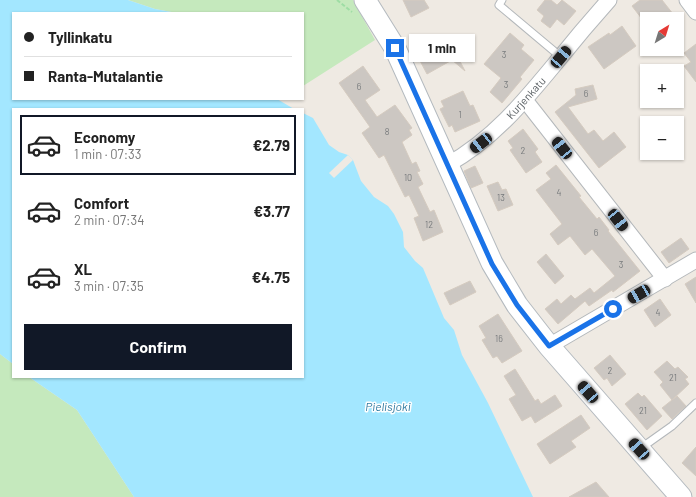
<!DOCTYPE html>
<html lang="en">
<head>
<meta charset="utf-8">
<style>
  :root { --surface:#fff; --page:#f2f2f2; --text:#222; --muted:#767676; --line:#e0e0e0; --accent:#111827 }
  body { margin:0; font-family:Barlow,sans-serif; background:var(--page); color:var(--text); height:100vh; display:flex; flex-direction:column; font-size:15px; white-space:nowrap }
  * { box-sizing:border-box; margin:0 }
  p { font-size:13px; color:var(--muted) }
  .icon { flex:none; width:22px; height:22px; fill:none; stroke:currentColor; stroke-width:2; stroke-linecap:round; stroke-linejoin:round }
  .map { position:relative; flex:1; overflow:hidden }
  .sheet { position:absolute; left:12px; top:108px; width:292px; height:270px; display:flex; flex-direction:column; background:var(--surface); border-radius:0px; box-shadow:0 1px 3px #0004 }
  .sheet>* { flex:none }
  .banner { position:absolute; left:12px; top:12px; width:292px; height:88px; border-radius:0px; box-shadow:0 1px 3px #0004; display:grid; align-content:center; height:88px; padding:0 12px; background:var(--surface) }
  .needle { width:26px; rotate:38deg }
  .controls { position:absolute; left:640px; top:12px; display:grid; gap:8px }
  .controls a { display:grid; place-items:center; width:44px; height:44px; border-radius:0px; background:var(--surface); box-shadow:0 1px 3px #0004; font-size:20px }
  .end { position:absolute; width:18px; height:18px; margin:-9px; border:5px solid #1a73e8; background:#fff; box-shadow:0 0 0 2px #fff }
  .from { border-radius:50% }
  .bubble { position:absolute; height:28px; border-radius:0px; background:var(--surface); box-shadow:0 1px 3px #0004; font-size:13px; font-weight:700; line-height:28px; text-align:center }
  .car { position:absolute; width:12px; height:24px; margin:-12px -6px; border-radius:5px; box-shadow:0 0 3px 1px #0007; background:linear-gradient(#222 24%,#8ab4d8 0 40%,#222 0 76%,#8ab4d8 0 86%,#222 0) }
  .banner b { display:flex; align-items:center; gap:14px; height:38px; font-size:15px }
  .banner b+b { border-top:1px solid var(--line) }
  .banner i { width:10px; height:10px; background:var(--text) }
  ul { padding:7px 0 0; list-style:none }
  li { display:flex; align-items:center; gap:12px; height:60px; margin:0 8px 6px; padding:0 4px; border:2px solid transparent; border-radius:0px }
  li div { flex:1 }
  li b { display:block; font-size:15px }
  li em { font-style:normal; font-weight:700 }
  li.selected { border-color:var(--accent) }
  li>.icon { width:36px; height:36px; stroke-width:1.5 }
  .action { display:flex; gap:8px; margin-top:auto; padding:8px 12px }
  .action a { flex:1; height:46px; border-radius:0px; background:var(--accent); color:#fff; font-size:16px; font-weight:700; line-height:46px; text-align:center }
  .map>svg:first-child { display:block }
  .green { fill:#c5e9bd }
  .water { fill:#a3e7ff }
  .pier { fill:#efeae3 }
  .building { fill:#ccc7c2; stroke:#d5cbc0 }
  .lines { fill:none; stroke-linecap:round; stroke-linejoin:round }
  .lane-casing { stroke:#b4b8bb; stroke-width:9 }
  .street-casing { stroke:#b4b8bb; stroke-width:17 }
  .secondary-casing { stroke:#b4babf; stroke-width:23 }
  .path { stroke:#9edda4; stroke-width:2; stroke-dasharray:4 2; stroke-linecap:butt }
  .lane { stroke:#fff; stroke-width:7 }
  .street { stroke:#fff; stroke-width:15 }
  .secondary { stroke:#fff; stroke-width:21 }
  .route { stroke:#1a73e8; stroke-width:5 }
  .labels { text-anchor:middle; stroke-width:3; stroke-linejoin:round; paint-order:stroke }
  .number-label { font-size:9px; fill:#777a7c }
  .street-label { font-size:11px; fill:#5b6165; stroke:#fff }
  .water-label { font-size:12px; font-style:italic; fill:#2f7aa0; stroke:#fff }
</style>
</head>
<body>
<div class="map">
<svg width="696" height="497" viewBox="0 0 696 497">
  <rect width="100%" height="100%" fill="#efeae3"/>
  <g class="green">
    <polygon points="128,0 353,0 375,40 303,86 303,13 177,13 155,9"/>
    <polygon points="0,354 13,364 13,377 29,377 77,410 134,497 0,497"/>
  </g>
  <g class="water">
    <polygon points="0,0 128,0 155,9 177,13 13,13 13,99 277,99 294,109 13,109 13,364 0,354"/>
    <polygon points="303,113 313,118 329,145 339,152 348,155 353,160 361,181 374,197 388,206 394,214 403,232 404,247 415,261 423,268 444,318 454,330 462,355 488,403 533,497 134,497 77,410 29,377 303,377"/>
  </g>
  <polygon class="pier" points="348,155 353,160 334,178 329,173"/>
  <g class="building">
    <polygon points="403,0 424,0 429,8 411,17"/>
    <polygon points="545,0 551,0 557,5 562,0 576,11 564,25 557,19 550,28 541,21 544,16 537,10"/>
    <polygon points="640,0 662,0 677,19 642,19 632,6"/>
    <polygon points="622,26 636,46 604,69 588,47 609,33 610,35"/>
    <polygon points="510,33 524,45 521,49 534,60 520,77 522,79 502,103 490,92 501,78 484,64"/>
    <polygon points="449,40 465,71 452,60 427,74 418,57"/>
    <polygon points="696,44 696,82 684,66 691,62 684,53"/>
    <polygon points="363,66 380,90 365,100 377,117 395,105 412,128 409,130 412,135 402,142 412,164 416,162 420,171 417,172 423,184 418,187 430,212 434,210 443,232 423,241 414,218 419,216 409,195 405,197 384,155 379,158 362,133 370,127 339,83"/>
    <polygon points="593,85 597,99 568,107 588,134 594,130 603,141 614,132 626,147 599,168 555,112 576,95 575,89"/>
    <polygon points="463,91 470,106 473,105 480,121 455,132 452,125 449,127 440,109 444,107 441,101"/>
    <polygon points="523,129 538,149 535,152 542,162 526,173 510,150 513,148 508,141"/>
    <polygon points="556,165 581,196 579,197 597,219 599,217 609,230 608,231 640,271 613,292 612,290 589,306 585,301 558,324 545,309 557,299 561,304 571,295 575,299 590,288 594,293 615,276 592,249 585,255 570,236 558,245 550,234 562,224 536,190 551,179 546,173"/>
    <polygon points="475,166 483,183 471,188 464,171"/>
    <polygon points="498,182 502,190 506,189 513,205 498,211 487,186"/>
    <polygon points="681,238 689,249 669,263 661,252"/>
    <polygon points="546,254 564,276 555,284 537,262"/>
    <polygon points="696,277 696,303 685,284"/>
    <polygon points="470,281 476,292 450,305 444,293"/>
    <polygon points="660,299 671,315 655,327 644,310"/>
    <polygon points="498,314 522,351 502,363 497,356 493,358 482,340 486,338 479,326"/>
    <polygon points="610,355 626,374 612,386 607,378 604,380 594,368"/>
    <polygon points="667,361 675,369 678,367 688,377 685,379 689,384 672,400 660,385 663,382 654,372"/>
    <polygon points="515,369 535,401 538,399 541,404 555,395 562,406 535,423 531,416 522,421 509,399 516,395 504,376"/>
    <polygon points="638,393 642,397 644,395 662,416 647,430 625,404"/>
    <polygon points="677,396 686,406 672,419 662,408"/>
    <polygon points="581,415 590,428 571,441 576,447 550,464 537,444"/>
    <polygon points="696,447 696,476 682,463"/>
    <polygon points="596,482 609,497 569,497"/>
  </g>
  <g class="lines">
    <g class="lane-casing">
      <g id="lane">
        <polyline points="502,0 499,5 561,57"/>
        <polyline points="641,448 672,426 696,403"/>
      </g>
    </g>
    <g class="street-casing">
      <g id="street">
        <polyline points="687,0 696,12"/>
        <polyline points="525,100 665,279"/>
        <path d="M447 165C494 139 526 99 559 59 575 39 592 19 609 0"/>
        <polyline points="549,346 696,260"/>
      </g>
    </g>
    <g class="secondary-casing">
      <polyline id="secondary" points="365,0 395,48 492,263 517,305 549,346 681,497"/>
    </g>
    <polyline class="path" points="337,0 352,12"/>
    <use href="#lane" class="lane"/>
    <use href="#street" class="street"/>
    <use href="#secondary" class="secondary"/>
  </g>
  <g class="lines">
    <polyline class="route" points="395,48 492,264 517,305 549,346 613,309"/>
  </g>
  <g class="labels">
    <g class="number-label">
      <text x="504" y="58">3</text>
      <text x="506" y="88">3</text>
      <text x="359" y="90">6</text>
      <text x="586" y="97">6</text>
      <text x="460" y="118">1</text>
      <text x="387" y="135">8</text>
      <text x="523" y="154">2</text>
      <text x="408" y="181">10</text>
      <text x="559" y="196">4</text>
      <text x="501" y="201">13</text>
      <text x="429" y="228">12</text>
      <text x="596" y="236">6</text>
      <text x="621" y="268">3</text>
      <text x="658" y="316">4</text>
      <text x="499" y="342">16</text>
      <text x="610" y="374">2</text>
      <text x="673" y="381">21</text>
      <text x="643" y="414">21</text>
    </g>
    <g class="street-label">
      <text transform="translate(526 98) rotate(-48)" y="4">Kurjenkatu</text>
    </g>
    <g class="water-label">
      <text x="388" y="411">Pielisjoki</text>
    </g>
  </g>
</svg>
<div class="controls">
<a><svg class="needle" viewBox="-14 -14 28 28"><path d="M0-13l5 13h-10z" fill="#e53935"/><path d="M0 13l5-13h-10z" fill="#767676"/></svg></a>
<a>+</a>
<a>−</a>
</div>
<i class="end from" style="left:613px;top:309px"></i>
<i class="end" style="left:395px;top:48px"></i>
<div class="bubble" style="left:409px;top:34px;width:66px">1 min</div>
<i class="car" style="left:561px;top:57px;rotate:40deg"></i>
<i class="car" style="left:481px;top:143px;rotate:232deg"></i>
<i class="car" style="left:562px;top:148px;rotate:322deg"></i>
<i class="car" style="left:618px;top:220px;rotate:142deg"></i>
<i class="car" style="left:639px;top:294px;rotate:240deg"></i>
<i class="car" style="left:588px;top:392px;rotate:319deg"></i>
<i class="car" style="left:639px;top:449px;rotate:318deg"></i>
<div class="banner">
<b><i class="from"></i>Tyllinkatu</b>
<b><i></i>Ranta-Mutalantie</b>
</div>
<section class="sheet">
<ul>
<li class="selected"><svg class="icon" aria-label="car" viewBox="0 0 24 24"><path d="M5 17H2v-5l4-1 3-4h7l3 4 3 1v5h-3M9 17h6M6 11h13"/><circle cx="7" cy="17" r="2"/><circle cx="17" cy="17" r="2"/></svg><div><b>Economy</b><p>1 min · 07:33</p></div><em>€2.79</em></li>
<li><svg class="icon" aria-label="car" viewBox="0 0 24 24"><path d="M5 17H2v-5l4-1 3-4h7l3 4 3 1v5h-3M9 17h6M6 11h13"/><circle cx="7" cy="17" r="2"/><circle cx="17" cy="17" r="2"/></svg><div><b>Comfort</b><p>2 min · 07:34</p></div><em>€3.77</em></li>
<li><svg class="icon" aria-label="car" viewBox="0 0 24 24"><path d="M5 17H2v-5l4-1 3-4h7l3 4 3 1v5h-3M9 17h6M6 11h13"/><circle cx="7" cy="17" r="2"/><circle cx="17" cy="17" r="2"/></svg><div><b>XL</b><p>3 min · 07:35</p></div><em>€4.75</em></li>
</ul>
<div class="action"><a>Confirm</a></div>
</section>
</div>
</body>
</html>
